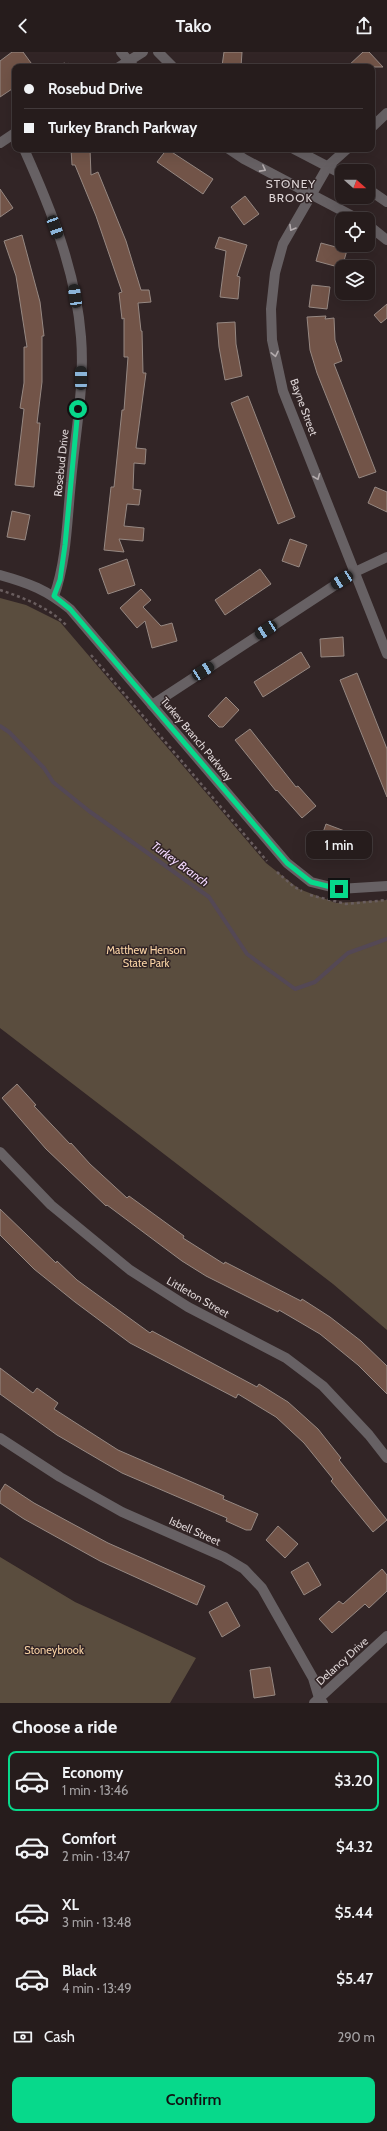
<!DOCTYPE html>
<html lang="en">
<head>
<meta charset="utf-8">
<style>
  :root { --surface:#261c1c; --page:#2e2525; --text:#f1f3f6; --muted:#a4a1a3; --line:#423a3b; --accent:#07d98b }
  body { margin:0; font-family:Cabin,sans-serif; background:var(--page); color:var(--text); height:100vh; display:flex; flex-direction:column; font-size:15px; white-space:nowrap }
  * { box-sizing:border-box; margin:0 }
  p { font-size:13px; color:var(--muted) }
  .icon { flex:none; width:22px; height:22px; fill:none; stroke:currentColor; stroke-width:2; stroke-linecap:round; stroke-linejoin:round }
  .map { position:relative; height:1651px; overflow:hidden }
  .sheet { display:flex; flex-direction:column; background:var(--surface); flex:1 }
  .sheet>* { flex:none }
  .top-card { position:absolute; left:12px; top:12px; width:363px; height:88px; border-radius:8px; box-shadow:0 4px 16px #0002,0 0 0 1px var(--line); display:grid; align-content:center; height:88px; padding:0 12px; background:var(--surface) }
  .needle { width:26px; rotate:111deg }
  .controls { position:absolute; left:335px; top:112px; display:grid; gap:8px }
  .controls a { display:grid; place-items:center; width:40px; height:40px; border-radius:8px; background:var(--surface); box-shadow:0 4px 16px #0002,0 0 0 1px var(--line); font-size:20px }
  .end { position:absolute; width:18px; height:18px; margin:-9px; border:5px solid #07d98b; background:#111; box-shadow:0 0 0 2px #111 }
  .from { border-radius:50% }
  .bubble { position:absolute; height:28px; border-radius:8px; background:var(--surface); box-shadow:0 4px 16px #0002,0 0 0 1px var(--line); font-size:13px; font-weight:600; line-height:28px; text-align:center }
  .car { position:absolute; width:12px; height:24px; margin:-12px -6px; border-radius:5px; box-shadow:0 0 3px 1px #0007; background:linear-gradient(#222 24%,#8ab4d8 0 40%,#222 0 76%,#8ab4d8 0 86%,#222 0) }
  .top-card b { display:flex; align-items:center; gap:14px; height:38px; font-size:15px }
  .top-card b+b { border-top:1px solid var(--line) }
  .top-card i { width:10px; height:10px; background:var(--text) }
  ul { padding:0; list-style:none }
  li { display:flex; align-items:center; gap:12px; height:60px; margin:0 8px 6px; padding:0 4px; border:2px solid transparent; border-radius:8px }
  li div { flex:1 }
  li b { display:block; font-size:15px }
  li em { font-style:normal; font-weight:600 }
  li.current { border-color:var(--accent) }
  li>.icon { width:36px; height:36px; stroke-width:1.5 }
  h2 { padding:0 12px; font-size:18px; line-height:48px }
  .pay { display:flex; align-items:center; gap:10px; height:44px; padding:0 12px; font-size:15px }
  .pay p { margin-inline-start:auto }
  .primary-button { display:flex; gap:8px; margin-top:auto; padding:8px 12px }
  .primary-button a { flex:1; height:46px; border-radius:8px; background:var(--accent); color:#111; font-size:16px; font-weight:600; line-height:46px; text-align:center }
  header { display:flex; justify-content:space-between; align-items:center; height:52px; padding:0 12px; background:var(--surface); font-size:18px; font-weight:600 }
  .map>svg:first-child { display:block }
  .green { fill:#5a4d3e }
  .lines { fill:none; stroke-linecap:round; stroke-linejoin:round }
  .stream { stroke:#544855; stroke-width:4 }
  .building { fill:#725448; stroke:#968882 }
  .path { stroke:#6a5e5f; stroke-width:2.5; stroke-dasharray:3 3; stroke-linecap:butt }
  .minor { stroke:#676164; stroke-width:10 }
  .oneway { stroke:#b4acae }
  .route { stroke:#07d98b; stroke-width:5 }
  .labels { text-anchor:middle; stroke-width:3; stroke-linejoin:round; paint-order:stroke }
  .street-label { font-size:11px; fill:#ded5d6; stroke:#322526 }
  .park-label { font-size:11px; fill:#f9d3a5; stroke:#322526 }
  .neighbourhood-label { font-size:12px; letter-spacing:1px; fill:#ded5d6; stroke:#322526 }
  .water-label { font-size:12px; font-style:italic; fill:#f3d8fe; stroke:#322526 }
</style>
</head>
<body>
<header><svg class="icon" aria-label="back" viewBox="0 0 24 24"><path d="M15 5l-7 7 7 7"/></svg>Tako<svg class="icon" aria-label="share" viewBox="0 0 24 24"><path d="M12 15V3M7 8l5-5 5 5M5 13v7h14v-7"/></svg></header>
<div class="map">
<svg width="387" height="1651" viewBox="0 0 387 1651">
  <rect width="100%" height="100%" fill="#322526"/>
  <g class="green">
    <polygon points="0,546 26,553 60,570 266,811 299,837 336,851 387,848 387,1278 333,1232 0,976"/>
    <polygon points="0,1505 75,1550 196,1606 170,1651 0,1651"/>
  </g>
  <g class="lines">
    <polyline class="stream" points="0,674 9,680 44,716 53,730 89,759 209,845 247,902 295,937 315,930 348,901 387,887"/>
  </g>
  <g class="building">
    <polygon points="12,0 23,0 34,15 15,15 15,35 0,45 0,9"/>
    <polygon points="224,0 242,0 241,15 222,14"/>
    <polygon points="363,0 369,0 383,15 347,15"/>
    <polygon points="71,97 90,97 91,123 98,120 126,189 141,238 149,238 151,250 138,251 141,279 142,279 143,321 146,321 136,396 146,397 145,412 134,411 133,437 141,438 139,453 127,452 124,474 144,476 143,489 119,487 124,500 104,498 111,435 114,435 122,358 124,358 128,305 124,305 124,266 122,267 119,241 122,240 96,164 75,113 72,113"/>
    <polygon points="167,97 213,127 203,142 157,110"/>
    <polygon points="0,137 13,156 0,165"/>
    <polygon points="245,144 259,162 244,173 231,155"/>
    <polygon points="22,183 40,250 44,284 42,284 42,330 37,371 40,371 34,435 15,433 24,357 20,356 24,331 24,295 27,295 16,224 4,189"/>
    <polygon points="219,185 247,193 237,224 240,225 238,247 220,245 226,199 215,196"/>
    <polygon points="321,191 347,198 342,216 316,209"/>
    <polygon points="312,233 330,235 327,257 309,255"/>
    <polygon points="387,252 387,266 381,271 374,263"/>
    <polygon points="326,264 325,267 334,266 335,288 342,309 334,312 376,420 359,426 317,321 310,298 307,265"/>
    <polygon points="235,270 236,292 242,324 225,328 219,295 217,271"/>
    <polygon points="248,344 295,465 278,472 231,351"/>
    <polygon points="375,435 387,440 387,460 368,451"/>
    <polygon points="12,459 30,463 25,488 7,485"/>
    <polygon points="290,487 307,493 299,515 282,509"/>
    <polygon points="127,507 135,533 108,542 99,517"/>
    <polygon points="260,517 271,532 225,563 215,548"/>
    <polygon points="141,537 151,548 143,555 161,574 172,571 177,589 152,596 145,569 137,576 120,556"/>
    <polygon points="343,585 344,604 321,605 320,587"/>
    <polygon points="301,600 310,615 263,645 254,630"/>
    <polygon points="357,621 387,697 387,745 340,628"/>
    <polygon points="226,645 239,658 223,675 219,675 208,664"/>
    <polygon points="250,677 296,735 298,734 316,754 302,766 277,738 276,739 235,688"/>
    <polygon points="326,772 350,781 343,798 320,789"/>
    <polygon points="17,1032 36,1053 34,1054 70,1092 71,1091 90,1112 127,1146 129,1144 184,1184 183,1186 224,1212 225,1210 301,1249 302,1247 330,1265 361,1289 387,1314 387,1342 358,1313 320,1282 279,1258 278,1260 206,1224 182,1209 107,1153 106,1154 46,1097 2,1046"/>
    <polygon points="0,1157 56,1211 57,1209 77,1228 150,1281 152,1279 257,1335 259,1332 288,1350 318,1377 341,1406 339,1408 387,1468 373,1480 331,1429 333,1427 304,1391 276,1365 238,1342 236,1346 130,1291 75,1250 34,1217 0,1183"/>
    <polygon points="0,1316 33,1341 37,1336 58,1351 54,1357 118,1398 224,1444 223,1447 258,1462 251,1478 246,1478 226,1469 227,1466 122,1421 57,1383 0,1342"/>
    <polygon points="5,1432 34,1451 108,1491 205,1534 197,1553 100,1509 24,1467 0,1451 0,1440"/>
    <polygon points="278,1474 298,1492 285,1506 266,1488"/>
    <polygon points="308,1510 321,1533 304,1543 291,1520"/>
    <polygon points="382,1517 387,1523 387,1539 369,1556 365,1552 332,1581 319,1567 339,1549 343,1552"/>
    <polygon points="227,1550 240,1574 222,1585 209,1560"/>
    <polygon points="270,1615 275,1643 254,1646 250,1618"/>
  </g>
  <g class="lines">
    <g class="path">
      <polyline points="57,15 66,11 76,15"/>
      <path d="M0 538C24 546 48 555 66 573"/>
      <polyline points="91,603 267,809"/>
      <polyline points="277,820 293,834 302,839"/>
      <polyline points="310,843 346,852 387,848"/>
    </g>
    <g class="minor">
      <polyline points="121,0 134,15"/>
      <polyline points="158,0 173,15"/>
      <polyline points="119,15 143,0"/>
      <polyline points="372,75 387,61"/>
      <polyline points="0,91 15,81"/>
      <path d="M24 97C51 157 76 219 81 285 85 333 75 382 71 430 67 467 67 508 54 544"/>
      <polyline points="229,97 244,107 358,167"/>
      <polyline points="294,97 342,122"/>
      <polyline points="347,97 328,114 283,192 275,221 271,257 272,288 283,339 387,602"/>
      <polyline points="368,137 387,150"/>
      <polyline points="368,173 387,188"/>
      <path d="M0 523C29 531 47 538 70 557L287 811 311 830 339 837 387 834"/>
      <polyline points="152,653 355,520 387,505"/>
      <polyline points="0,1100 51,1153 130,1218 188,1255 286,1306 323,1334 369,1383 387,1406"/>
      <polyline points="0,1386 60,1425 122,1460 224,1505 244,1517 262,1536 271,1552 313,1626 319,1646 323,1651"/>
      <polyline points="314,1651 387,1584"/>
    </g>
  </g>
  <defs><path id="oneway-chevron" d="M-2-3.5L2.5 0L-2 3.5" fill="none" stroke-width="1.6" stroke-linecap="round" stroke-linejoin="round"/></defs>
  <g class="oneway">
    <use href="#oneway-chevron" transform="translate(263 117) rotate(28)"/>
    <use href="#oneway-chevron" transform="translate(292 176) rotate(120)"/>
    <use href="#oneway-chevron" transform="translate(275 302) rotate(78)"/>
    <use href="#oneway-chevron" transform="translate(317 425) rotate(68)"/>
  </g>
  <g class="lines">
    <polyline class="route" points="78,357 65,493 60,528 54,544 70,557 287,811 311,830 339,837"/>
  </g>
  <g class="labels">
    <g class="street-label">
      <text transform="translate(304 355) rotate(70)" y="4">Bayne Street</text>
      <text transform="translate(61 411) rotate(-84)" y="4">Rosebud Drive</text>
      <text transform="translate(197 687) rotate(50)" y="4">Turkey Branch Parkway</text>
      <text transform="translate(198 1245) rotate(30)" y="4">Littleton Street</text>
      <text transform="translate(195 1479) rotate(24)" y="4">Isbell Street</text>
      <text transform="translate(342 1609) rotate(-42)" y="4">Delancy Drive</text>
    </g>
    <g class="park-label">
      <text x="146" y="902">Matthew Henson<tspan x="146" dy="13">State Park</tspan></text>
      <text x="54" y="1602">Stoneybrook</text>
    </g>
    <g class="neighbourhood-label">
      <text x="291" y="136">STONEY<tspan x="291" dy="14">BROOK</tspan></text>
    </g>
    <g class="water-label">
      <text transform="translate(180 812) rotate(36)" y="4">Turkey Branch</text>
    </g>
  </g>
</svg>
<div class="controls">
<a><svg class="needle" viewBox="-14 -14 28 28"><path d="M0-13l5 13h-10z" fill="#e53935"/><path d="M0 13l5-13h-10z" fill="#a4a1a3"/></svg></a>
<a><svg class="icon" aria-label="locate" viewBox="0 0 24 24"><circle cx="12" cy="12" r="6"/><path d="M12 2v4M12 18v4M2 12h4M18 12h4"/></svg></a>
<a><svg class="icon" aria-label="layers" viewBox="0 0 24 24"><path d="M12 4l9 5-9 5-9-5zM3 14l9 5 9-5"/></svg></a>
</div>
<i class="end from" style="left:78px;top:357px"></i>
<i class="end" style="left:339px;top:837px"></i>
<div class="bubble" style="left:306px;top:779px;width:66px">1 min</div>
<i class="car" style="left:55px;top:175px;rotate:160deg"></i>
<i class="car" style="left:75px;top:244px;rotate:352deg"></i>
<i class="car" style="left:81px;top:326px;rotate:0deg"></i>
<i class="car" style="left:342px;top:528px;rotate:237deg"></i>
<i class="car" style="left:266px;top:578px;rotate:237deg"></i>
<i class="car" style="left:203px;top:619px;rotate:57deg"></i>
<div class="top-card">
<b><i class="from"></i>Rosebud Drive</b>
<b><i></i>Turkey Branch Parkway</b>
</div>
</div>
<section class="sheet">
<h2>Choose a ride</h2>
<ul>
<li class="current"><svg class="icon" aria-label="car" viewBox="0 0 24 24"><path d="M5 17H2v-5l4-1 3-4h7l3 4 3 1v5h-3M9 17h6M6 11h13"/><circle cx="7" cy="17" r="2"/><circle cx="17" cy="17" r="2"/></svg><div><b>Economy</b><p>1 min · 13:46</p></div><em>$3.20</em></li>
<li><svg class="icon" aria-label="car" viewBox="0 0 24 24"><path d="M5 17H2v-5l4-1 3-4h7l3 4 3 1v5h-3M9 17h6M6 11h13"/><circle cx="7" cy="17" r="2"/><circle cx="17" cy="17" r="2"/></svg><div><b>Comfort</b><p>2 min · 13:47</p></div><em>$4.32</em></li>
<li><svg class="icon" aria-label="car" viewBox="0 0 24 24"><path d="M5 17H2v-5l4-1 3-4h7l3 4 3 1v5h-3M9 17h6M6 11h13"/><circle cx="7" cy="17" r="2"/><circle cx="17" cy="17" r="2"/></svg><div><b>XL</b><p>3 min · 13:48</p></div><em>$5.44</em></li>
<li><svg class="icon" aria-label="car" viewBox="0 0 24 24"><path d="M5 17H2v-5l4-1 3-4h7l3 4 3 1v5h-3M9 17h6M6 11h13"/><circle cx="7" cy="17" r="2"/><circle cx="17" cy="17" r="2"/></svg><div><b>Black</b><p>4 min · 13:49</p></div><em>$5.47</em></li>
</ul>
<div class="pay"><svg class="icon" aria-label="cash" viewBox="0 0 24 24"><path d="M3 7h18v10H3z"/><circle cx="12" cy="12" r="2"/></svg>Cash<p>290 m</p></div>
<div class="primary-button"><a>Confirm</a></div>
</section>
</body>
</html>
